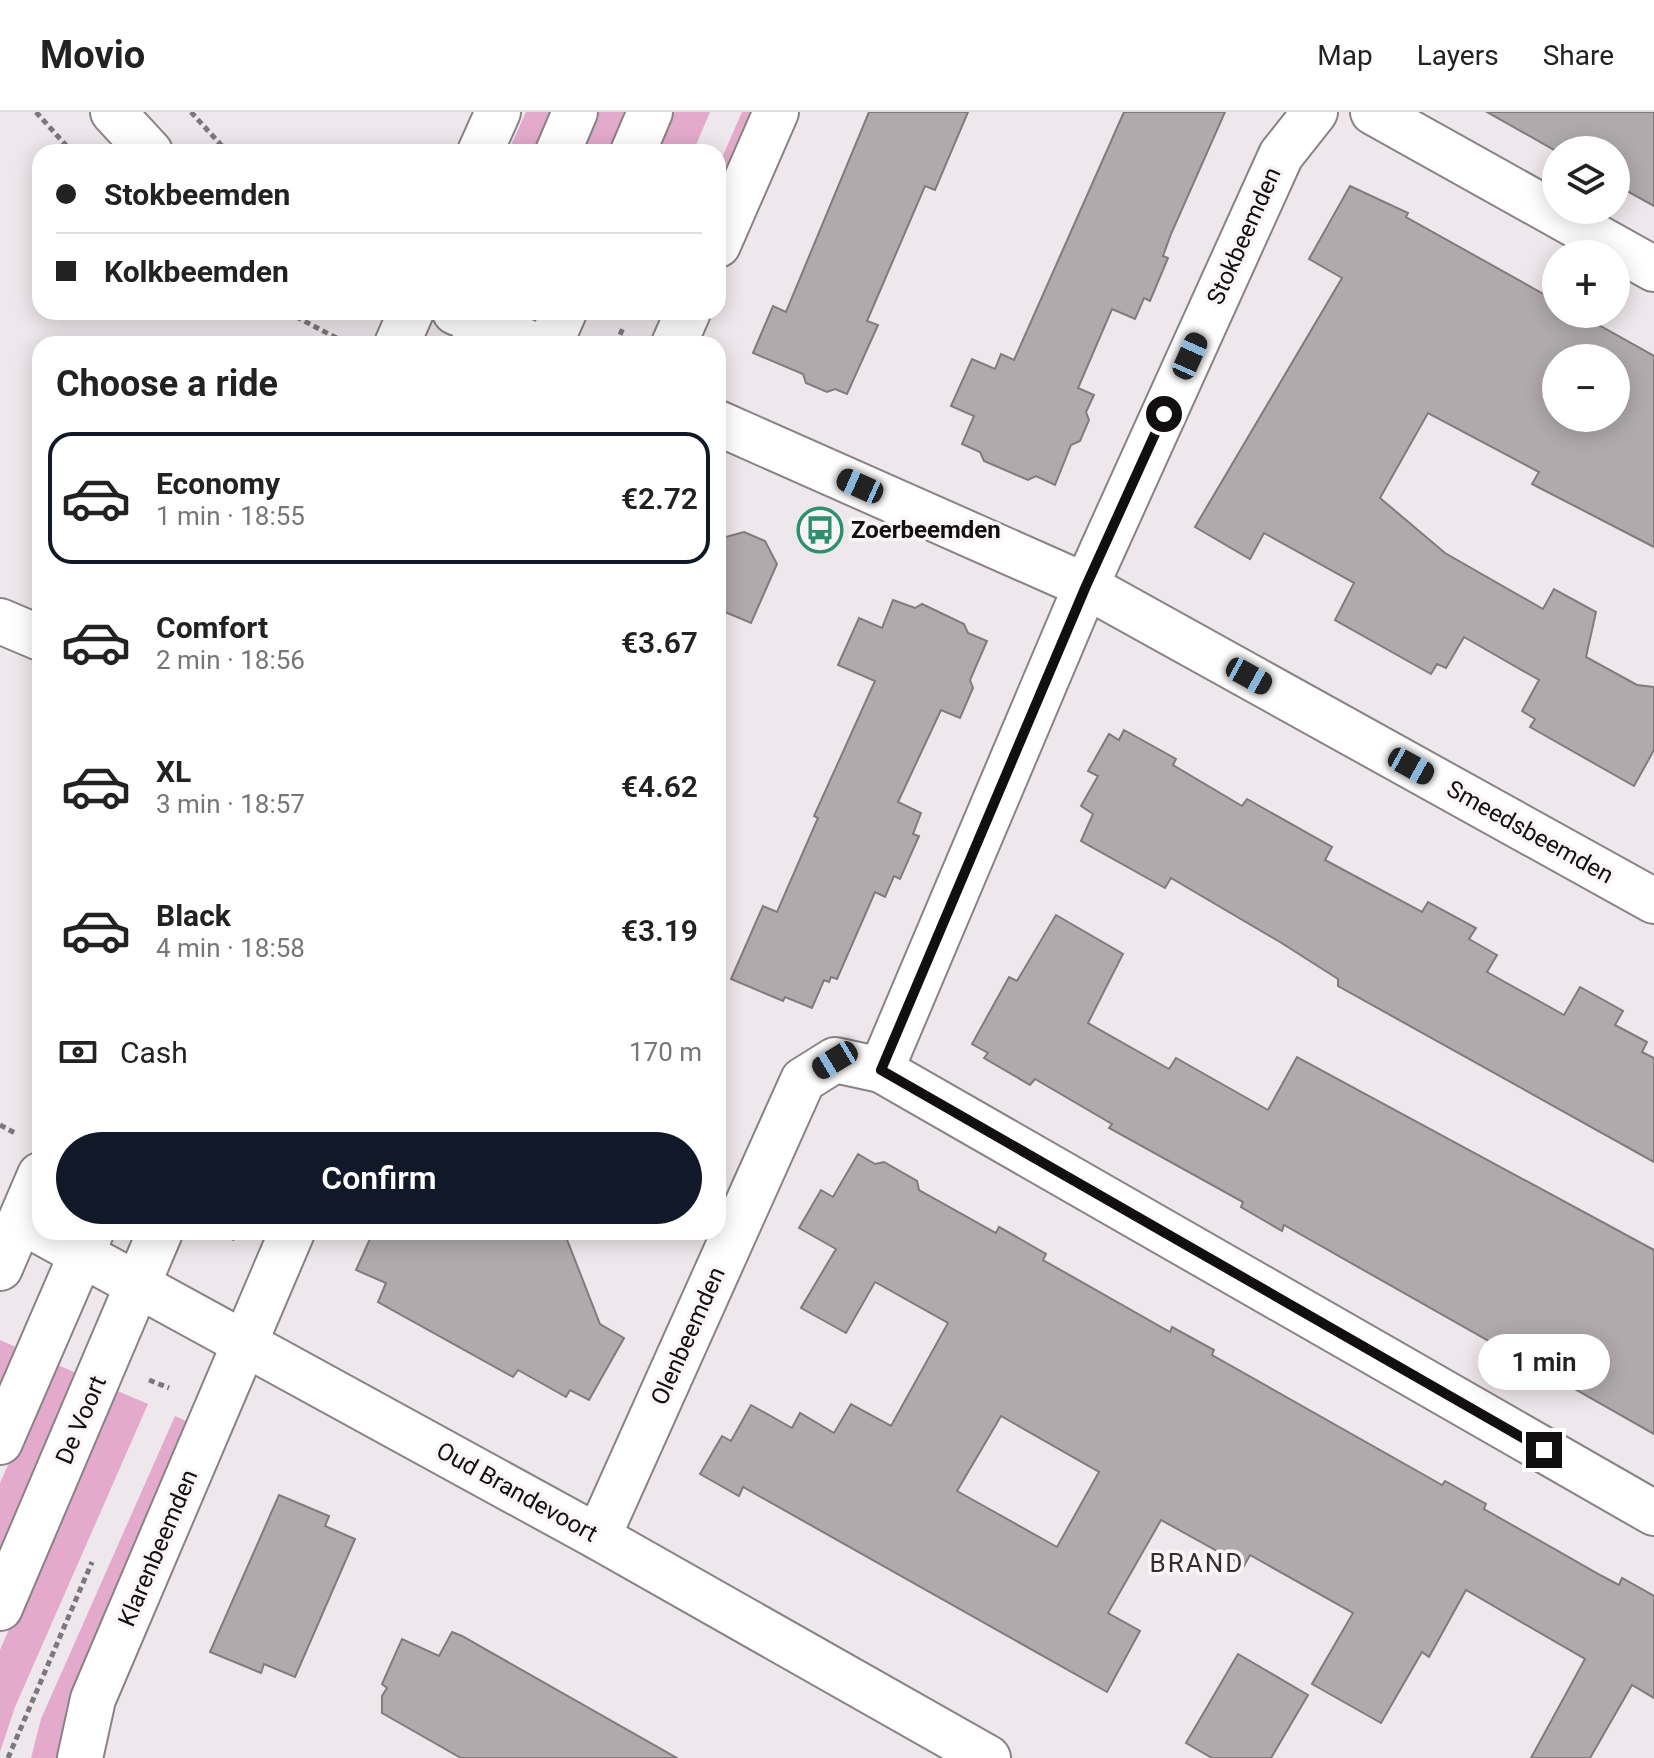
<!DOCTYPE html>
<html lang="en">
<head>
<meta charset="utf-8">
<style>
  :root { --surface:#fff; --page:#f2f2f2; --text:#222; --muted:#767676; --line:#e0e0e0; --accent:#111827 }
  body { margin:0; font-family:Roboto,sans-serif; background:var(--page); color:var(--text); height:100vh; display:flex; flex-direction:column; font-size:30px; white-space:nowrap }
  * { box-sizing:border-box; margin:0 }
  p { font-size:26px; color:var(--muted) }
  .icon { flex:none; width:44px; height:44px; fill:none; stroke:currentColor; stroke-width:2; stroke-linecap:round; stroke-linejoin:round }
  .map { position:relative; flex:1; overflow:hidden }
  .side { position:absolute; left:32px; top:224px; width:694px; height:904px; display:flex; flex-direction:column; background:var(--surface); border-radius:24px; box-shadow:0 4px 20px #0003 }
  .side>* { flex:none }
  .hud { position:absolute; left:32px; top:32px; width:694px; height:176px; border-radius:24px; box-shadow:0 4px 20px #0003; display:grid; align-content:center; height:176px; padding:0 24px; background:var(--surface) }
  .fabs { position:absolute; left:1542px; top:24px; display:grid; gap:16px }
  .fabs a { display:grid; place-items:center; width:88px; height:88px; border-radius:50%; background:var(--surface); box-shadow:0 4px 20px #0003; font-size:40px }
  .end { position:absolute; width:36px; height:36px; margin:-18px; border:10px solid #110f10; background:#fff; box-shadow:0 0 0 4px #fff }
  .from { border-radius:50% }
  .bubble { position:absolute; height:56px; border-radius:28px; background:var(--surface); box-shadow:0 4px 20px #0003; font-size:26px; font-weight:600; line-height:56px; text-align:center }
  .car { position:absolute; width:24px; height:48px; margin:-24px -12px; border-radius:10px; box-shadow:0 0 6px 2px #0007; background:linear-gradient(#222 24%,#8ab4d8 0 40%,#222 0 76%,#8ab4d8 0 86%,#222 0) }
  .hud b { display:flex; align-items:center; gap:28px; height:76px; font-size:30px }
  .hud b+b { border-top:2px solid var(--line) }
  .hud i { width:20px; height:20px; background:var(--text) }
  ul { padding:0; list-style:none }
  li { display:flex; align-items:center; gap:24px; height:132px; margin:0 16px 12px; padding:0 8px; border:4px solid transparent; border-radius:24px }
  li div { flex:1 }
  li b { display:block; font-size:30px }
  li em { font-style:normal; font-weight:600 }
  li.selected { border-color:var(--accent) }
  li>.icon { width:72px; height:72px; stroke-width:1.5 }
  h2 { padding:0 24px; font-size:36px; line-height:96px }
  .pay { display:flex; align-items:center; gap:20px; height:88px; padding:0 24px; font-size:30px }
  .pay p { margin-inline-start:auto }
  .cta { display:flex; gap:16px; margin-top:auto; padding:16px 24px }
  .cta a { flex:1; height:92px; border-radius:48px; background:var(--accent); color:#fff; font-size:32px; font-weight:600; line-height:92px; text-align:center }
  header { display:flex; align-items:center; gap:48px; box-sizing:border-box; height:112px; padding:0 40px; background:var(--surface); border-bottom:2px solid var(--line) }
  header strong { font-size:38px }
  nav { display:flex; gap:44px; margin-inline-start:auto; font-size:28px }
  .map>svg:first-child { display:block }
  .green { fill:#e4aacb }
  .building { fill:#b0aaad; stroke:#817b7e; stroke-width:2; fill-rule:evenodd }
  .lines { fill:none; stroke-linecap:round; stroke-linejoin:round }
  .street-casing { stroke:#898386; stroke-width:48 }
  .secondary-casing { stroke:#898386; stroke-width:48 }
  .path { stroke:#7d787b; stroke-width:5; stroke-dasharray:6 4; stroke-linecap:butt }
  .street { stroke:#fff; stroke-width:44 }
  .secondary { stroke:#fff; stroke-width:44 }
  .route { stroke:#110f10; stroke-width:10 }
  .labels { text-anchor:middle; stroke-width:7; stroke-linejoin:round; paint-order:stroke }
  .street-label { font-size:24px; fill:#110f10; stroke:#fcf5f8 }
  .poi-label { font-size:24px; font-weight:bold; fill:#110f10; stroke:#fcf5f8; text-anchor:start }
  .neighbourhood-label { font-size:26px; letter-spacing:2px; fill:#332e30; stroke:#fcf5f8 }
</style>
</head>
<body>
<header>
<strong>Movio</strong>
<nav><a>Map</a><a>Layers</a><a>Share</a></nav>
</header>
<div class="map">
<svg width="1654" height="1646" viewBox="0 0 1654 1646">
  <rect width="100%" height="100%" fill="#eee7eb"/>
  <g class="green">
    <polygon points="526,0 564,0 546,40 508,40"/>
    <polygon points="595,0 637,0 620,40 577,40"/>
    <polygon points="669,0 710,0 693,40 651,40"/>
    <polygon points="742,0 763,0 718,103 718,55"/>
    <polygon points="0,1228 27,1240 0,1302"/>
    <polygon points="53,1251 88,1266 0,1467 0,1371"/>
    <polygon points="113,1277 148,1292 15,1595 0,1640 0,1538"/>
    <polygon points="175,1304 195,1313 64,1646 31,1646 41,1607"/>
  </g>
  <g class="building">
    <polygon points="869,0 968,0 935,78 925,74 867,209 878,213 847,282 835,277 827,280 806,271 803,262 753,241 773,194 786,200"/>
    <polygon points="1124,0 1225,0 1171,122 1163,144 1168,146 1150,189 1144,186 1135,207 1112,197 1078,276 1094,283 1086,300 1089,308 1080,329 1071,333 1055,373 1036,364 1028,368 984,349 980,340 962,332 974,304 951,294 972,247 995,257 1001,242 1014,248"/>
    <polygon points="1487,0 1654,0 1654,94 1616,73 1616,38 1556,39"/>
    <path d="M1350 74 1408 101 1406 105 1556 189V202H1579L1654 244V435L1532 372 1539 360 1428 301 1380 386 1445 441 1543 497 1554 477 1596 500 1586 545 1637 573 1654 575V638L1634 674 1530 615 1535 607 1522 599 1539 568 1464 525 1446 556 1437 552 1431 562 1335 508 1354 471 1264 421 1250 447 1195 415 1342 166 1309 147ZM1556 246H1616V306H1556Z"/>
    <polygon points="744,420 765,429 777,452 751,511 718,497 718,427"/>
    <polygon points="893,488 915,496 922,492 964,512 968,521 987,529 970,568 973,576 960,606 941,598 898,690 921,701 913,722 919,724 900,767 894,764 885,785 875,780 837,867 831,865 829,870 824,868 812,896 785,885 783,889 731,867 763,794 777,800 818,706 814,704 875,569 838,553 859,506 882,516"/>
    <polygon points="1124,618 1176,647 1173,653 1242,694 1247,687 1332,735 1325,748 1422,800 1428,790 1476,816 1469,827 1497,843 1487,860 1564,903 1580,875 1623,899 1615,913 1647,930 1642,940 1654,946 1654,1050 1338,874 1338,867 1280,830 1171,766 1165,776 1081,729 1093,702 1081,694 1098,664 1088,659 1109,622 1119,628"/>
    <polygon points="1056,803 1123,842 1088,911 1169,957 1176,946 1268,998 1297,945 1654,1138 1654,1322 1557,1267 1554,1271 1513,1248 1515,1244 1284,1113 1282,1119 1241,1095 1243,1090 1109,1016 1112,1012 1035,967 1030,973 984,946 988,941 972,932 1009,865 1017,869"/>
    <path d="M858 1042 875 1052 884 1050 917 1069 919 1078 996 1121 999 1115 1022 1128 1046 1142 1043 1148 1170 1220 1172 1215 1214 1238 1212 1243 1442 1373 1445 1369 1486 1392 1484 1397 1602 1464 1619 1473 1622 1466 1654 1484V1586L1632 1573 1590 1646H1531L1585 1547 1466 1478 1429 1545 1422 1540 1381 1611 1312 1572 1353 1501 1250 1443 1244 1454 1161 1408 1108 1501 1140 1519 1107 1580 743 1375 739 1384 700 1362 722 1324 731 1329 751 1293 792 1316 800 1301 834 1321 851 1292 891 1314 948 1211 875 1170 846 1221 801 1196 836 1137 799 1116 821 1078 833 1085ZM1001 1304 1099 1360 1057 1435 957 1379Z"/>
    <polygon points="373,1120 564,1120 600,1212 624,1226 589,1288 570,1278 566,1285 518,1258 513,1265 378,1190 386,1171 356,1158"/>
    <polygon points="279,1383 329,1404 325,1414 355,1427 295,1565 264,1552 261,1561 210,1540"/>
    <polygon points="452,1520 462,1524 677,1646 461,1646 382,1601 382,1584 387,1576 382,1572 402,1527 439,1544"/>
    <polygon points="1238,1542 1308,1583 1271,1646 1212,1646 1186,1631"/>
  </g>
  <g class="lines">
    <g class="street-casing">
      <g id="street">
        <polyline points="113,0 150,40"/>
        <polyline points="1373,0 1654,157"/>
        <polyline points="480,40 498,0"/>
        <polyline points="718,133 776,0"/>
        <polyline points="455,200 532,232"/>
        <polyline points="397,232 411,200"/>
        <polyline points="674,232 688,200"/>
        <polyline points="718,311 1086,474 1654,789"/>
        <polyline points="0,509 40,526"/>
        <polyline points="881,958 1654,1401"/>
        <polyline points="41,1120 598,1425 988,1646"/>
        <polyline points="0,1156 40,1063"/>
        <polyline points="598,1425 803,968 835,948 881,958 1086,474 1281,43 1315,0"/>
        <polyline points="80,1646 93,1587 292,1120"/>
      </g>
    </g>
    <g class="secondary-casing">
      <g id="secondary">
        <polyline points="558,40 575,0"/>
        <polyline points="633,40 650,0"/>
        <polyline points="473,232 487,200"/>
        <polyline points="550,232 564,200"/>
        <polyline points="0,1330 91,1120"/>
        <polyline points="0,1496 160,1120"/>
      </g>
    </g>
    <g class="path">
      <polyline points="36,0 72,40"/>
      <polyline points="191,0 222,34 234,40"/>
      <polyline points="287,200 346,231"/>
      <polyline points="616,232 623,216"/>
      <polyline points="0,1013 15,1021"/>
      <polyline points="221,1120 235,1127"/>
      <polyline points="149,1268 169,1276"/>
      <polyline points="8,1646 92,1450"/>
    </g>
    <use href="#street" class="street"/>
    <use href="#secondary" class="secondary"/>
  </g>
  <g class="lines">
    <polyline class="route" points="1164,302 1086,474 881,958 1544,1338"/>
  </g>
  <defs>
    <g id="bus-ring" transform="scale(2.3)"><circle r="9.5" fill="#fcf5f8" stroke="#2b906b" stroke-width="1.5"/><path d="M-5-6H5V4H4V6H2V4H-2V6H-4V4H-5ZM-3.5-4V0h7V-4ZM-3.5 1.2v1.5H-2V1.2ZM2 1.2v1.5H3.5V1.2Z" fill="#2b906b"/></g>
  </defs>
  <g fill-rule="evenodd">
    <use href="#bus-ring" x="820" y="418"/>
  </g>
  <g class="labels">
    <g class="street-label">
      <text transform="translate(1244 124) rotate(-66)" y="8">Stokbeemden</text>
      <text transform="translate(1530 720) rotate(29)" y="8">Smeedsbeemden</text>
      <text transform="translate(688 1224) rotate(-66)" y="8">Olenbeemden</text>
      <text transform="translate(81 1308) rotate(-67)" y="8">De Voort</text>
      <text transform="translate(517 1380) rotate(29)" y="8">Oud Brandevoort</text>
      <text transform="translate(158 1436) rotate(-67)" y="8">Klarenbeemden</text>
    </g>
    <g class="poi-label">
      <text x="851" y="426">Zoerbeemden</text>
    </g>
    <g class="neighbourhood-label">
      <text x="1197" y="1460">BRAND</text>
    </g>
  </g>
</svg>
<div class="fabs">
<a><svg class="icon" aria-label="layers" viewBox="0 0 24 24"><path d="M12 4l9 5-9 5-9-5zM3 14l9 5 9-5"/></svg></a>
<a>+</a>
<a>−</a>
</div>
<i class="end from" style="left:1164px;top:302px"></i>
<i class="end" style="left:1544px;top:1338px"></i>
<div class="bubble" style="left:1478px;top:1222px;width:132px">1 min</div>
<i class="car" style="left:1190px;top:244px;rotate:24deg"></i>
<i class="car" style="left:860px;top:374px;rotate:294deg"></i>
<i class="car" style="left:1249px;top:564px;rotate:119deg"></i>
<i class="car" style="left:1411px;top:654px;rotate:119deg"></i>
<i class="car" style="left:835px;top:948px;rotate:239deg"></i>
<div class="hud">
<b><i class="from"></i>Stokbeemden</b>
<b><i></i>Kolkbeemden</b>
</div>
<section class="side">
<h2>Choose a ride</h2>
<ul>
<li class="selected"><svg class="icon" aria-label="car" viewBox="0 0 24 24"><path d="M5 17H2v-5l4-1 3-4h7l3 4 3 1v5h-3M9 17h6M6 11h13"/><circle cx="7" cy="17" r="2"/><circle cx="17" cy="17" r="2"/></svg><div><b>Economy</b><p>1 min · 18:55</p></div><em>€2.72</em></li>
<li><svg class="icon" aria-label="car" viewBox="0 0 24 24"><path d="M5 17H2v-5l4-1 3-4h7l3 4 3 1v5h-3M9 17h6M6 11h13"/><circle cx="7" cy="17" r="2"/><circle cx="17" cy="17" r="2"/></svg><div><b>Comfort</b><p>2 min · 18:56</p></div><em>€3.67</em></li>
<li><svg class="icon" aria-label="car" viewBox="0 0 24 24"><path d="M5 17H2v-5l4-1 3-4h7l3 4 3 1v5h-3M9 17h6M6 11h13"/><circle cx="7" cy="17" r="2"/><circle cx="17" cy="17" r="2"/></svg><div><b>XL</b><p>3 min · 18:57</p></div><em>€4.62</em></li>
<li><svg class="icon" aria-label="car" viewBox="0 0 24 24"><path d="M5 17H2v-5l4-1 3-4h7l3 4 3 1v5h-3M9 17h6M6 11h13"/><circle cx="7" cy="17" r="2"/><circle cx="17" cy="17" r="2"/></svg><div><b>Black</b><p>4 min · 18:58</p></div><em>€3.19</em></li>
</ul>
<div class="pay"><svg class="icon" aria-label="cash" viewBox="0 0 24 24"><path d="M3 7h18v10H3z"/><circle cx="12" cy="12" r="2"/></svg>Cash<p>170 m</p></div>
<div class="cta"><a>Confirm</a></div>
</section>
</div>
</body>
</html>
